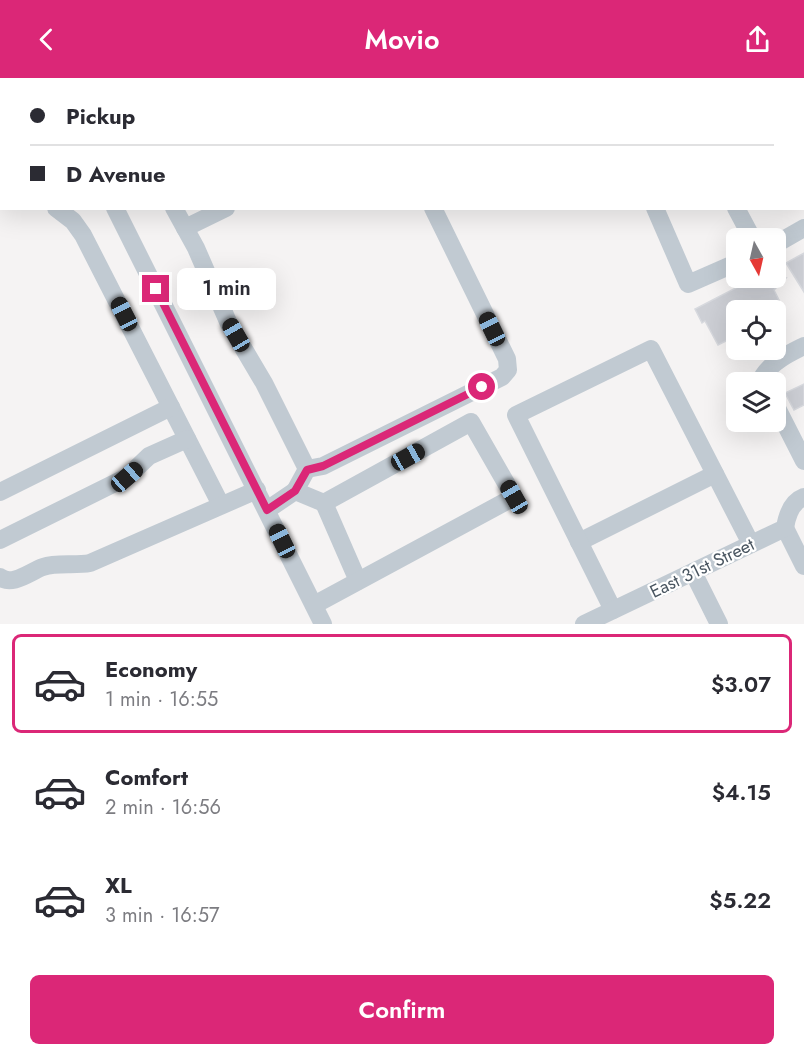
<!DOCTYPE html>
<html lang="en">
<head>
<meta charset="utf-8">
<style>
  :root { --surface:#fff; --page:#f7f7f7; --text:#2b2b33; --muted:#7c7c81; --line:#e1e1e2; --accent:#db2777 }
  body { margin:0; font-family:Jost,sans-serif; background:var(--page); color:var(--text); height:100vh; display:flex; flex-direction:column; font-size:22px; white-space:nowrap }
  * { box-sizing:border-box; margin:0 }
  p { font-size:20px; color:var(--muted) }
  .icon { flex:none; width:33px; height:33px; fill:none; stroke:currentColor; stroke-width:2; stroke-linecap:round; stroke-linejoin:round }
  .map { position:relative; height:546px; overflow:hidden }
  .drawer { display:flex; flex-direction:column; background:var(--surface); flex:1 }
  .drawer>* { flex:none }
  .hud { position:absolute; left:0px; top:0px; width:804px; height:132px; box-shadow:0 6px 24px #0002; display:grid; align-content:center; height:132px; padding:0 30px; background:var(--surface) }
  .needle { width:39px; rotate:172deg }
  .controls { position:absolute; left:726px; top:150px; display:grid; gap:12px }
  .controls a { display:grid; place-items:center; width:60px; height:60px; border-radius:9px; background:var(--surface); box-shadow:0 6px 24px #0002; font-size:30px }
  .end { position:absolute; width:27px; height:27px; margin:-14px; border:8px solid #db2777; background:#fff; box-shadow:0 0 0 3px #fff }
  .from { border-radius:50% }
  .bubble { position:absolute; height:42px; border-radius:9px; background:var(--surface); box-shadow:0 6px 24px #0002; font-size:20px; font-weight:600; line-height:42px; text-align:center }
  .car { position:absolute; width:18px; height:36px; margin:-18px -9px; border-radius:8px; box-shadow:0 0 4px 2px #0007; background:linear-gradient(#222 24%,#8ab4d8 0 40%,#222 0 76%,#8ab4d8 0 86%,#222 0) }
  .hud b { display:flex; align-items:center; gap:21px; height:57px; font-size:22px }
  .hud b+b { border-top:2px solid var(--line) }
  .hud i { width:15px; height:15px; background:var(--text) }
  ul { padding:10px 0 0; list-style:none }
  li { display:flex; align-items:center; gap:18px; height:99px; margin:0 12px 9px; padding:0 18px; border:3px solid transparent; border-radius:9px }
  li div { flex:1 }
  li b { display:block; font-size:22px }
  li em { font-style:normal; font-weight:600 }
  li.active { border-color:var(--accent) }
  li>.icon { width:54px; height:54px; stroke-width:1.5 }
  .button { display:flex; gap:12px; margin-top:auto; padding:12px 30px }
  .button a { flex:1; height:69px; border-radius:9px; background:var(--accent); color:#fff; font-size:24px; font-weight:600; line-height:69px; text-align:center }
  header { display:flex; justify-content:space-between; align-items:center; height:78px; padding:0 30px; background:var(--accent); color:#fff; font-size:27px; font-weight:600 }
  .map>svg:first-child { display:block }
  .building { fill:#cdcfd5; stroke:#d7d9de; stroke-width:1.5 }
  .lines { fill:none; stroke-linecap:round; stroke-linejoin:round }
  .highway-casing { stroke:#7690ad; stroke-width:28 }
  .minor { stroke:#c1cad2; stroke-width:18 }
  .highway { stroke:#8ba5c1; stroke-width:26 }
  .route { stroke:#db2777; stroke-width:8 }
  .labels { text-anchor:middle; stroke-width:4.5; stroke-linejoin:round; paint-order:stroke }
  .street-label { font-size:18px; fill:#4a5661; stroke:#fff }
</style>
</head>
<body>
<header><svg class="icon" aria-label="back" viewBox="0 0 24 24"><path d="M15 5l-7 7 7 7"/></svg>Movio<svg class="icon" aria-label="share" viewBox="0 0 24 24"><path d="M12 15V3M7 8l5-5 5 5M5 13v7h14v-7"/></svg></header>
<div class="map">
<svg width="804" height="546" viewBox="0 0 804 546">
  <rect width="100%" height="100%" fill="#f5f3f3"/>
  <g class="building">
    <polygon points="804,175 804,214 786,185"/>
    <polygon points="755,200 786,200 774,212 782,228 774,232 736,232 736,251 731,254 734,259 718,267 705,243 702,245 695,231"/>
    <polygon points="804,306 804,327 794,332 785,315"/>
  </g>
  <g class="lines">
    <g class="highway-casing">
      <polyline id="highway" points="8,2 11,0"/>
    </g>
    <g class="minor">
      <polyline points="554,0 554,2"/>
      <polyline points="670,0 670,2"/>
      <polyline points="757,0 758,2"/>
      <polyline points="177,2 180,0"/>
      <polyline points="386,2 390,0"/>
      <polyline points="506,2 509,0"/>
      <polyline points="626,2 629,0"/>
      <polyline points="802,20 804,19"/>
      <polyline points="802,92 804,95"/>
      <polyline points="0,98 2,98"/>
      <polyline points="56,130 73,143 83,157 221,427"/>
      <polyline points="115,130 323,546"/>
      <polyline points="174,130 196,170 229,246 264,305 307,391"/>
      <polyline points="655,130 688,206 736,185"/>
      <polyline points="736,130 752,160"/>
      <polyline points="185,150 226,130"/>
      <polyline points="776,166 804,150"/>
      <path d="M764 304 763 298C773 283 788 276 804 268"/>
      <polyline points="776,328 804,383"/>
      <polyline points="295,413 307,391 323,388 502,299 508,292 507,281 433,130"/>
      <polyline points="0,414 171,329"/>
      <polyline points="324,425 358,503"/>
      <polyline points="267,432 295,413 324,425 471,344 514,419 314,527"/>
      <polyline points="785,450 804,488"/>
      <polyline points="0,462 127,399 149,378 187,361"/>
      <polyline points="579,464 715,396"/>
      <polyline points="693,494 719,546"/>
      <path d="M0 499C12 509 31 493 43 489 57 484 75 488 90 485L257 412"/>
      <polyline points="613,532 516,337 651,271 751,466"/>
      <path d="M584 546 785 450C787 437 791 424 804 419"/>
    </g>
    <use href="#highway" class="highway"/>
  </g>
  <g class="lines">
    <polyline class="route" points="156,211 267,432 295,413 307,392 323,388 482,309"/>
  </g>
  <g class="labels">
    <g class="street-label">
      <text transform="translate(702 490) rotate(-26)" y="6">East 31st Street</text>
    </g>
  </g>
</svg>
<div class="controls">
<a><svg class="needle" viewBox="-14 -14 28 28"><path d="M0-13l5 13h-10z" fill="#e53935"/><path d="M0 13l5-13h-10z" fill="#7c7c81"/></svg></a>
<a><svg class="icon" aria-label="locate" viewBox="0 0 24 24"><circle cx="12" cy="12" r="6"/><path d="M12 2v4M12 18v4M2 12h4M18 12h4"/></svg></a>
<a><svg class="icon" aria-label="layers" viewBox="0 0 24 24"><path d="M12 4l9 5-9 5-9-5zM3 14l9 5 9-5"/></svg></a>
</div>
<i class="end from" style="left:482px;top:309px"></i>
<i class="end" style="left:156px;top:211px"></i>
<div class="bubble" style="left:177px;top:190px;width:99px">1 min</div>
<i class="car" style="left:124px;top:236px;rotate:333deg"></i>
<i class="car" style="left:492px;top:251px;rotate:334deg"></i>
<i class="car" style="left:236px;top:257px;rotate:330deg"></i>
<i class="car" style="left:408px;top:379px;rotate:61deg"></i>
<i class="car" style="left:127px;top:399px;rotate:49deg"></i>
<i class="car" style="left:514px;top:419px;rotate:330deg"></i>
<i class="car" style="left:282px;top:463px;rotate:334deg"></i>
<div class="hud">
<b><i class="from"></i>Pickup</b>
<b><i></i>D Avenue</b>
</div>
</div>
<section class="drawer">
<ul>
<li class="active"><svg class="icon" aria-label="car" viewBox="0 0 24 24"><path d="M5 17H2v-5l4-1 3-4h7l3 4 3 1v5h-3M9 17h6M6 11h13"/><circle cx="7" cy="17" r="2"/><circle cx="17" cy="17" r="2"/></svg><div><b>Economy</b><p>1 min · 16:55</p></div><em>$3.07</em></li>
<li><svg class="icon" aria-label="car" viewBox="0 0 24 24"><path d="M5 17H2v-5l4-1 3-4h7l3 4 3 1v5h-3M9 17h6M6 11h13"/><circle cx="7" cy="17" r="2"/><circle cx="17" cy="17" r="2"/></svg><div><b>Comfort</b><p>2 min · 16:56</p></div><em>$4.15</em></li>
<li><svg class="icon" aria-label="car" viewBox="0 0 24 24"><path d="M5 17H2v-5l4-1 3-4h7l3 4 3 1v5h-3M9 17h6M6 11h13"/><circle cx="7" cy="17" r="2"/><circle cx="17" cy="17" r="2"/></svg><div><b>XL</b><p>3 min · 16:57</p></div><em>$5.22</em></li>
</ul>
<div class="button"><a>Confirm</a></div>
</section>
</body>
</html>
